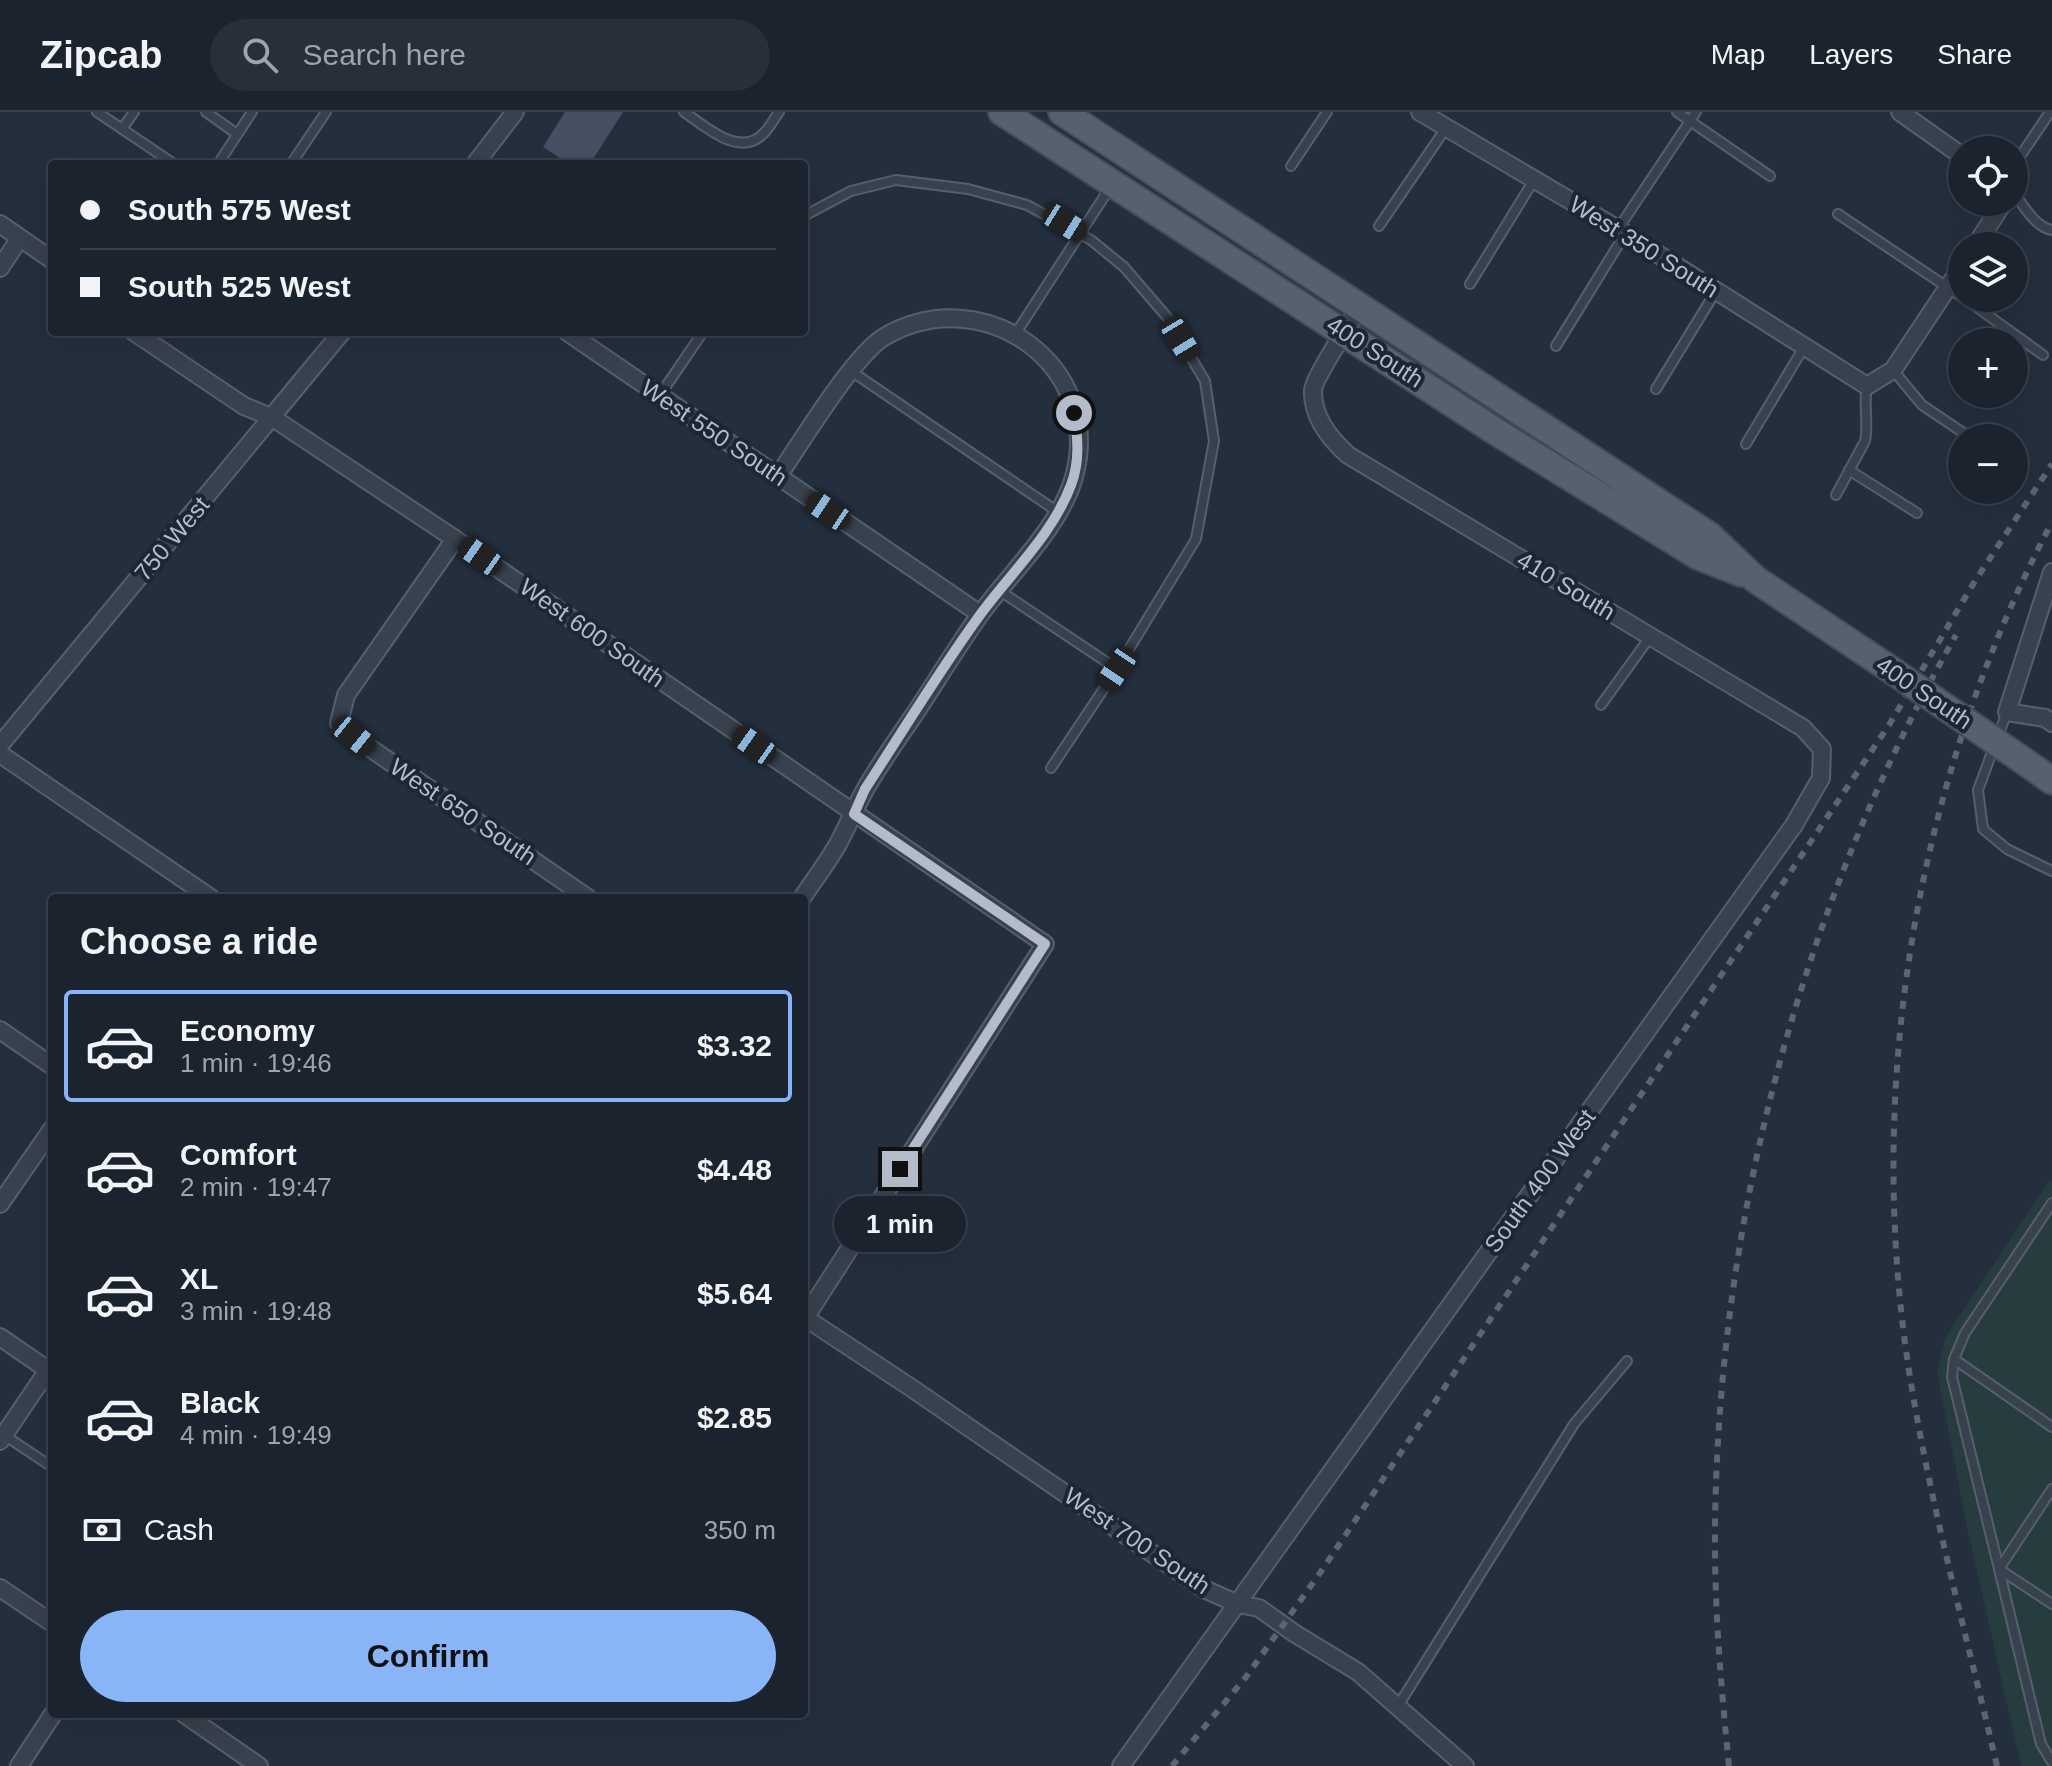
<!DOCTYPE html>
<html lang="en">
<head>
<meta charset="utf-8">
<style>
  :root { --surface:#1b232e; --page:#282f3a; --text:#f1f3f6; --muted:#a0a4aa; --line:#39404a; --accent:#8ab4f8 }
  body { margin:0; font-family:Arial,sans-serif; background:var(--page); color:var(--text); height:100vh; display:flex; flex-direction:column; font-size:30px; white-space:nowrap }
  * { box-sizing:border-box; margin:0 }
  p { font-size:26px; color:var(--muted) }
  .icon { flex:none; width:44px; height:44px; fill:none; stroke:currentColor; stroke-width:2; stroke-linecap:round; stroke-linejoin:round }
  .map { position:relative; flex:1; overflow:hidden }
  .drawer { position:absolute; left:48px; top:782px; width:760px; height:824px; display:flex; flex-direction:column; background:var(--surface); border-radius:8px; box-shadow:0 8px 32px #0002,0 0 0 2px var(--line) }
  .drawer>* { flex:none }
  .hud { position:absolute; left:48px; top:48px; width:760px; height:176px; border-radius:8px; box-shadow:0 8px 32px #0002,0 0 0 2px var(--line); display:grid; align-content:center; height:176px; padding:0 32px; background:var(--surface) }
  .buttons { position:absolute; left:1948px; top:24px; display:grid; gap:16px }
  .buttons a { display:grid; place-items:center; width:80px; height:80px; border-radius:50%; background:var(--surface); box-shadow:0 8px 32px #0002,0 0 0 2px var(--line); font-size:40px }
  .end { position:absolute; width:36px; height:36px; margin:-18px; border:10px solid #b4bcc9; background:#111; box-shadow:0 0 0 4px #111 }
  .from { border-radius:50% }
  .bubble { position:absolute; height:56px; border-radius:28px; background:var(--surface); box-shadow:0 8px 32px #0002,0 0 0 2px var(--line); font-size:26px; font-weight:700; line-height:56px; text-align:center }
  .car { position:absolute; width:24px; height:48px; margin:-24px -12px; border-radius:10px; box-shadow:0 0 6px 2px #0007; background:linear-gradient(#222 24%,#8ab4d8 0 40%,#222 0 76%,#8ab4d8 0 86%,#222 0) }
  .hud b { display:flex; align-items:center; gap:28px; height:76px; font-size:30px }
  .hud b+b { border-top:2px solid var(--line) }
  .hud i { width:20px; height:20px; background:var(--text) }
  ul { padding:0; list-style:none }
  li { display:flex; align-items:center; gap:24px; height:112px; margin:0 16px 12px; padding:0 16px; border:4px solid transparent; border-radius:8px }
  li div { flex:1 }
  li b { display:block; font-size:30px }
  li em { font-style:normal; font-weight:700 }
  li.active { border-color:var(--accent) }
  li>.icon { width:72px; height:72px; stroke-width:1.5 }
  h2 { padding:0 32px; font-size:36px; line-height:96px }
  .pay { display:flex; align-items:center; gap:20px; height:88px; padding:0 32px; font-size:30px }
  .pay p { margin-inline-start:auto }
  .primary-button { display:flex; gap:16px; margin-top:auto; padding:16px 32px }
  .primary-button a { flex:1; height:92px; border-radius:48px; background:var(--accent); color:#111; font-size:32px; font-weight:700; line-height:92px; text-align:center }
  header { display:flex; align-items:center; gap:48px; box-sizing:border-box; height:112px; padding:0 40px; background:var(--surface); border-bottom:2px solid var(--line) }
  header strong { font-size:38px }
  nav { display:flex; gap:44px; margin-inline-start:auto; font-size:28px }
  .search { width:560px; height:72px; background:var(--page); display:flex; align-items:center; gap:20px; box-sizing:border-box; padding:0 28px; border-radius:44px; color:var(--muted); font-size:30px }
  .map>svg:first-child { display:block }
  .green { fill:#263c3f }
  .building { fill:#455162 }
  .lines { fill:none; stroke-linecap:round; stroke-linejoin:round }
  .service-casing { stroke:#565f6c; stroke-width:12 }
  .minor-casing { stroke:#565f6c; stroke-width:20 }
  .primary-casing { stroke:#414a57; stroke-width:30 }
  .service { stroke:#38414e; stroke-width:8 }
  .minor { stroke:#38414e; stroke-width:16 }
  .primary { stroke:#56606e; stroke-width:26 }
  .rail { stroke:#5a6575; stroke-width:6; stroke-dasharray:8 8; stroke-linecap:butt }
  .primary-bridge-casing { stroke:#414a57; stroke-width:30; stroke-linecap:butt }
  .primary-bridge { stroke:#56606e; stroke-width:26 }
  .route { stroke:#b4bcc9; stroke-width:10 }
  .labels { text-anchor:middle; stroke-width:8; stroke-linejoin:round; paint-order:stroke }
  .street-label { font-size:24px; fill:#b4bcc9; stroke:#1d2633 }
</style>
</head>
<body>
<header>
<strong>Zipcab</strong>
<div class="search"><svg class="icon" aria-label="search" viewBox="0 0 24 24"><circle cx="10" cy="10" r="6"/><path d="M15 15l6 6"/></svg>Search here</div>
<nav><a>Map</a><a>Layers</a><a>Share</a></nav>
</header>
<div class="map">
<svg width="2052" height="1654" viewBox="0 0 2052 1654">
  <rect width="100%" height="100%" fill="#242f3e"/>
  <polygon class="green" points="2050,1068 2052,1069 2052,1654 2021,1654 1966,1410 1937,1259 1945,1226"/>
  <polygon class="building" points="565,0 623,0 590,52 569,52 543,35"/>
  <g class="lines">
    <g class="service-casing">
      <g id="service">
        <polyline points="97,0 174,52"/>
        <polyline points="206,0 237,22"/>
        <path d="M684 0C705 14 740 47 764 21 770 15 774 7 779 0"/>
        <polyline points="1677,0 1770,64"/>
        <polyline points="122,17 134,0"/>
        <polyline points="218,52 252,0"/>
        <polyline points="291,52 326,0"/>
        <polyline points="1291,54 1327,0"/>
        <polyline points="2014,68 2019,46 2050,0"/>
        <path d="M2014 81C2024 94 2035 115 2052 118"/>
        <polyline points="1838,102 1962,185"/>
        <polyline points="804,104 851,79 896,68 968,77 1027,93 1091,128 1124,155 1167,205 1205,269 1214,329 1196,427 1117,557 1000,479"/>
        <polyline points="1379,114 1446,16"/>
        <polyline points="1618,117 1696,0"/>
        <polyline points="1470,172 1534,68"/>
        <polyline points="1964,186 2043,243"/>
        <polyline points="1016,221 1111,74"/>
        <polyline points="1556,234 1625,122"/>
        <polyline points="1893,258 1922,293 1971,326"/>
        <polyline points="851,259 1058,400"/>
        <polyline points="1656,277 1716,179"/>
        <polyline points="660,283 703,220"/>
        <polyline points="1746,332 1804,235"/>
        <polyline points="1849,358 1917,401"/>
        <path d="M1836 383 1865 329C1869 311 1863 292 1867 274"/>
        <polyline points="1601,593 1650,525"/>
        <polyline points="2007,600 1978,678 1983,717 2007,737 2052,759"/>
        <polyline points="1051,656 1117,557"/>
        <polyline points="2052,1091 1965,1221 1954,1247 1952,1265 1999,1457 2052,1492"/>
        <polyline points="1954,1247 2052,1315"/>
        <polyline points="4,1323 52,1355"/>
        <polyline points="2052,1377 1999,1457 2041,1632 2052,1650"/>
        <polyline points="1398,1594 1574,1312 1627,1249"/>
      </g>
    </g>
    <g class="minor-casing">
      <g id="minor">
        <polyline points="1420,0 1618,117 1867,274 1893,258 1962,154"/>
        <polyline points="1900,0 1962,44"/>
        <polyline points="475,52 515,0"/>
        <polyline points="0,112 52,148"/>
        <polyline points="1975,134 2004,90"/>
        <polyline points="0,156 20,126"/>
        <polyline points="134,220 244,294 273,306 455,427 1045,832 805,1206"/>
        <polyline points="567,220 980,502"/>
        <path d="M778 364C801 331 853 244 884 225 983 167 1105 253 1074 365 1060 416 1009 462 979 504 957 535 937 568 916 600 899 625 881 650 866 676 856 694 848 713 839 730 828 750 814 768 802 786"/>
        <polyline points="455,427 346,583 339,611 370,636 588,786"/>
        <polyline points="2052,460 2007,600 2045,606 2052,611"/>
        <polyline points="0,633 342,220"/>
        <polyline points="0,642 211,786"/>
        <polyline points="0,918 52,954"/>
        <polyline points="0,1092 52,1017"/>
        <polyline points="804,1205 910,1275 1204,1477 1238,1492 1259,1496 1294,1521 1358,1560 1465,1654"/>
        <polyline points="0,1225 48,1258"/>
        <polyline points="0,1329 52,1252"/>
        <polyline points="0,1476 52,1511"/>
        <polyline points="184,1602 259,1654"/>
        <polyline points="19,1654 53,1602"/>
        <path d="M1121 1654 1794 713 1821 666 1822 637 1803 616 1348 343C1329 326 1312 305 1313 278 1314 265 1352 209 1360 194"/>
      </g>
    </g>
    <g class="primary-casing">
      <g id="primary">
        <polyline points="1002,0 1498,321 1698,444 1741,461"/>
        <polyline points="1062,0 1710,424 1755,467 1887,555"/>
        <polyline points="2034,656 2052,669"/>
      </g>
    </g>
    <use href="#service" class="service"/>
    <use href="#minor" class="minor"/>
    <use href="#primary" class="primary"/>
    <g class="rail">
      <polyline points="1172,1654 1246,1565 1320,1461 1889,613 1975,469 2052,352"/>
      <path d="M1729 1654C1721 1574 1714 1493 1715 1413 1719 1101 1802 793 1956 523"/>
      <path d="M1997 1654C1967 1525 1931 1396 1910 1265 1864 976 1915 669 2052 410"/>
    </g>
    <g class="primary-bridge-casing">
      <polyline id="primary-bridge" points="1887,555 2034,656"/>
    </g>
    <use href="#primary-bridge" class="primary-bridge"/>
  </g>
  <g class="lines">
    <path class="route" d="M900 1057 1045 832 854 702 865 677C903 619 939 559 980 503 1010 462 1053 422 1071 373 1080 350 1078 325 1074 301"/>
  </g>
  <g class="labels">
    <g class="street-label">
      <text transform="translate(1644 135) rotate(32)" y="8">West 350 South</text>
      <text transform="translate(1375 240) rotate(33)" y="8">400 South</text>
      <text transform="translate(714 321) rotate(34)" y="8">West 550 South</text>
      <text transform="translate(172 427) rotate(-50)" y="8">750 West</text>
      <text transform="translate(1566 474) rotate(31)" y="8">410 South</text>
      <text transform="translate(592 521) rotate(35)" y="8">West 600 South</text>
      <text transform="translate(1924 581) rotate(34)" y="8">400 South</text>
      <text transform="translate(463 700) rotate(34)" y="8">West 650 South</text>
      <text transform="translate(1540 1069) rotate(-54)" y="8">South 400 West</text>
      <text transform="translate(1137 1429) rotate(34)" y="8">West 700 South</text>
    </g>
  </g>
</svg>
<div class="buttons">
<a><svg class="icon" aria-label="locate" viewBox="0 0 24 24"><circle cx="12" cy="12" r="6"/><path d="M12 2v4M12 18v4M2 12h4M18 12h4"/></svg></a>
<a><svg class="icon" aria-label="layers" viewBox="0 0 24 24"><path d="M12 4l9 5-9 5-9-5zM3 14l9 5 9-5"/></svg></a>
<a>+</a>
<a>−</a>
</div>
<i class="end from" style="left:1074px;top:301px"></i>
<i class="end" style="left:900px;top:1057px"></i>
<div class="bubble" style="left:834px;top:1084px;width:132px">1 min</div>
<i class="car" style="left:1065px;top:111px;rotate:122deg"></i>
<i class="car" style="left:1180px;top:227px;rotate:149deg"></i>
<i class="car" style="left:828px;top:399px;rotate:304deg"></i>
<i class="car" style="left:480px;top:444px;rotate:305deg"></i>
<i class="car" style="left:1117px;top:557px;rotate:214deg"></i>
<i class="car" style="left:354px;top:624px;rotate:129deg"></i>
<i class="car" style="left:754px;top:633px;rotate:305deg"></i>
<div class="hud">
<b><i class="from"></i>South 575 West</b>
<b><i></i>South 525 West</b>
</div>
<section class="drawer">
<h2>Choose a ride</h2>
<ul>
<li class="active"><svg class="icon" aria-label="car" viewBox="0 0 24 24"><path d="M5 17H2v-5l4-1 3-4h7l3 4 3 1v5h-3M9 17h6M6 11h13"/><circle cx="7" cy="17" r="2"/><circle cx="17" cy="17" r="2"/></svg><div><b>Economy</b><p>1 min · 19:46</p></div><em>$3.32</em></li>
<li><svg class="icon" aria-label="car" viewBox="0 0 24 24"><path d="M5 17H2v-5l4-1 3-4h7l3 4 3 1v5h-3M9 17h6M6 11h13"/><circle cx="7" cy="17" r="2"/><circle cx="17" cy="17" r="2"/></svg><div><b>Comfort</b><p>2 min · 19:47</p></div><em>$4.48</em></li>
<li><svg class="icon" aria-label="car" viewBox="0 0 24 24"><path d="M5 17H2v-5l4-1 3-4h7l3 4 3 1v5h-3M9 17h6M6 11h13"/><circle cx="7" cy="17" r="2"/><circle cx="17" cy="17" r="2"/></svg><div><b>XL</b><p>3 min · 19:48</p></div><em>$5.64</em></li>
<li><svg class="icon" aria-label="car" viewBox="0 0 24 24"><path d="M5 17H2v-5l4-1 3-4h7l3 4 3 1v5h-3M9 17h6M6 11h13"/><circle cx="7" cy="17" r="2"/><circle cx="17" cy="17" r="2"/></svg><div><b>Black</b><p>4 min · 19:49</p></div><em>$2.85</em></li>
</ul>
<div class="pay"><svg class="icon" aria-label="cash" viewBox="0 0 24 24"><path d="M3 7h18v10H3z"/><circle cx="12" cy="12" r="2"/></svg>Cash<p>350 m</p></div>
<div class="primary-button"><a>Confirm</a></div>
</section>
</div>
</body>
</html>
